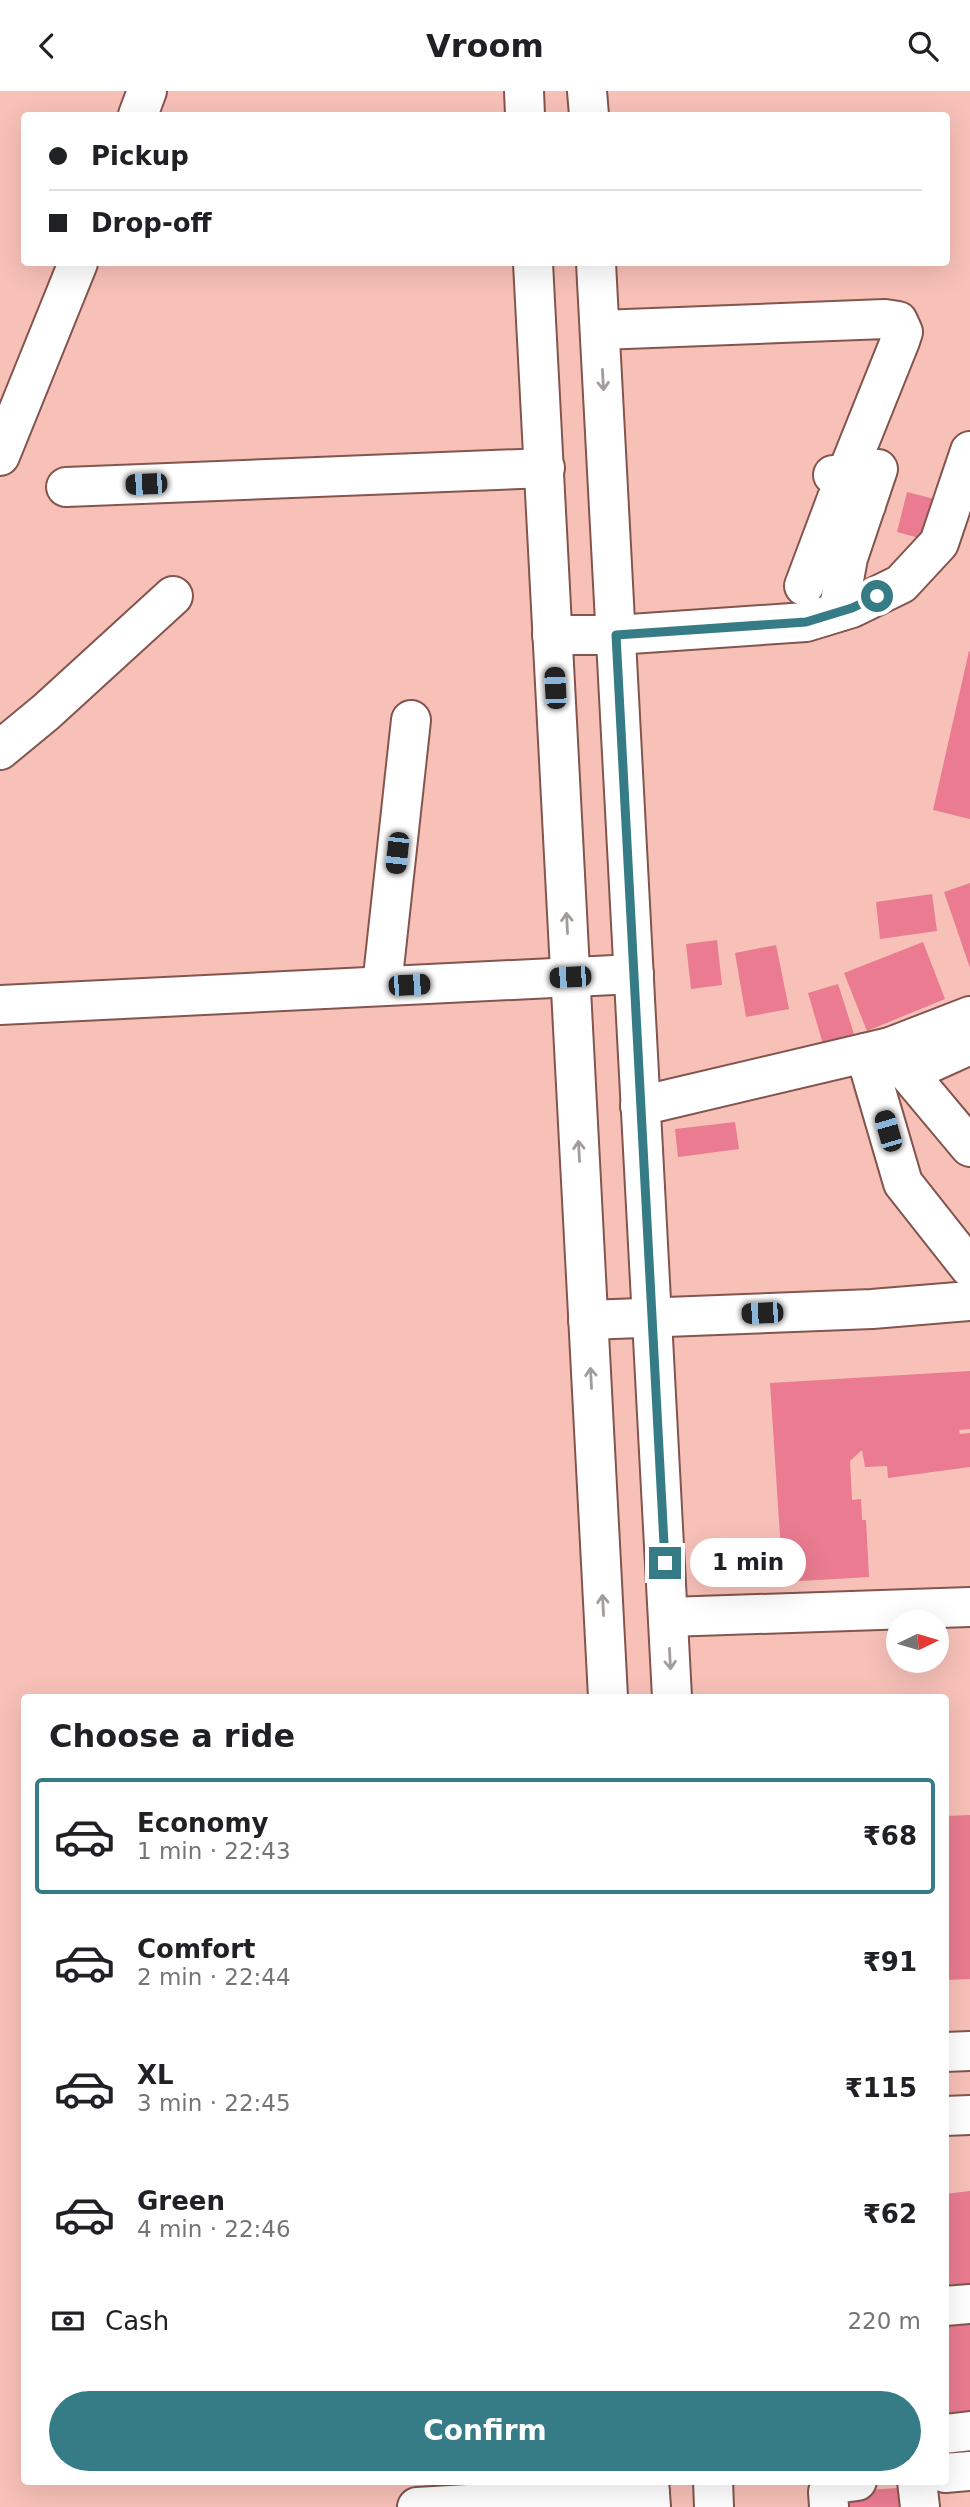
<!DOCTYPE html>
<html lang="en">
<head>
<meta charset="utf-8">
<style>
  :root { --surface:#fff; --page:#f2f2f2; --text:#202124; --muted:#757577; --line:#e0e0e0; --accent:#367c87 }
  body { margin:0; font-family:"DejaVu Sans",sans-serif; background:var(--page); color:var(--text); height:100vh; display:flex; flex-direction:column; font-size:26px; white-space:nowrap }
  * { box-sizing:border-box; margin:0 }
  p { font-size:23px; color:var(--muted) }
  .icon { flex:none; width:38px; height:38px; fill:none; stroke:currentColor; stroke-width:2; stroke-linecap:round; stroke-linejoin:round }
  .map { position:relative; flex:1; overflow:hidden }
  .panel { position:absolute; left:21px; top:1603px; width:928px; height:791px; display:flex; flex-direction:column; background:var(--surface); border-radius:7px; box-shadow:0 7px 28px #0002 }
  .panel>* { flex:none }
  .guide { position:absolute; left:21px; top:21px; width:929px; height:154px; border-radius:7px; box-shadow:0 7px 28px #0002; display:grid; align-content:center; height:154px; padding:0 28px; background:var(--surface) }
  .needle { width:46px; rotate:85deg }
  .buttons { position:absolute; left:886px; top:1519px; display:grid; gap:14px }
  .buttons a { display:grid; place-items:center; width:63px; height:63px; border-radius:50%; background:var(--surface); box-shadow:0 7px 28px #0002; font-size:35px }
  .end { position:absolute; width:32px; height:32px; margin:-16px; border:9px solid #367c87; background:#fff; box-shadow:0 0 0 4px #fff }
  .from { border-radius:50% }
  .bubble { position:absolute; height:49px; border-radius:24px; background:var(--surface); box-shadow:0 7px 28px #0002; font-size:23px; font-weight:600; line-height:49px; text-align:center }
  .car { position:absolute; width:21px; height:42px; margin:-21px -10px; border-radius:9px; box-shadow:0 0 5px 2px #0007; background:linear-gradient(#222 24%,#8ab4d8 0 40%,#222 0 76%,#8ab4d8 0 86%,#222 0) }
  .guide b { display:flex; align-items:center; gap:24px; height:66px; font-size:26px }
  .guide b+b { border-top:2px solid var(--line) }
  .guide i { width:18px; height:18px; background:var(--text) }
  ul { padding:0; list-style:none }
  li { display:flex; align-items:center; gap:21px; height:116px; margin:0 14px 10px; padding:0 14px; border:4px solid transparent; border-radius:7px }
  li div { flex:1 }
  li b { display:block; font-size:26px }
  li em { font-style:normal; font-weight:600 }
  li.on { border-color:var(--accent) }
  li>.icon { width:63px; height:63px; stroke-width:1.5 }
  h2 { padding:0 28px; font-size:32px; line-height:84px }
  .pay { display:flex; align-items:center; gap:18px; height:77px; padding:0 28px; font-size:26px }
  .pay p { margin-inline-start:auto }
  .button { display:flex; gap:14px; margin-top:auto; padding:14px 28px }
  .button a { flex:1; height:80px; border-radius:42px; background:var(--accent); color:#fff; font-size:28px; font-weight:600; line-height:80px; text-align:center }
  header { display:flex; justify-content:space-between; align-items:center; height:91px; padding:0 28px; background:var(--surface); font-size:32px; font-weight:600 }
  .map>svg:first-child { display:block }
  .building { fill:#ea7b90 }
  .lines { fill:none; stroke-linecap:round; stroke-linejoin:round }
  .minor-casing { stroke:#83554e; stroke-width:42 }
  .major-casing { stroke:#83554e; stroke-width:42 }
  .minor { stroke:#fff; stroke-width:38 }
  .major { stroke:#fff; stroke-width:38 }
  .oneway { stroke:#a29c9b }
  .route { stroke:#367c87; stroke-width:9 }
</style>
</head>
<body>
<header><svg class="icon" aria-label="back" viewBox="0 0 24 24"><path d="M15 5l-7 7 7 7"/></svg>Vroom<svg class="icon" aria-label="search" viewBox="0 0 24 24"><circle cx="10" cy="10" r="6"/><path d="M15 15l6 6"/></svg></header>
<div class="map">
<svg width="970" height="2416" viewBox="0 0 970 2416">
  <rect width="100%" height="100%" fill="#f7c1b8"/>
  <g class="building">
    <polygon points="907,401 934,408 923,448 897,441"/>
    <polygon points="969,560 970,561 970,728 933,719"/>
    <polygon points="970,792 970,877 944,801"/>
    <polygon points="932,803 937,840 880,848 876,811"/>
    <polygon points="717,849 722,894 691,898 686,853"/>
    <polygon points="923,851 945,908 867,940 844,882"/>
    <polygon points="776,854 789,918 746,926 735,862"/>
    <polygon points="838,893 854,943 823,953 808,902"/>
    <polygon points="735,1031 739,1058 678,1066 675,1038"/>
    <polygon points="970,1280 970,1338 959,1339 960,1343 970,1342 970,1376 888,1387 887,1375 865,1376 862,1359 850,1370 852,1409 861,1408 862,1429 866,1429 869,1486 783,1491 770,1292"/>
    <polygon points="970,1724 970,1888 945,1889 945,1725"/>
    <polygon points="970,2100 970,2203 945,2206 945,2103"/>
    <polygon points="970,2227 970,2330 945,2332 945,2230"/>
    <polygon points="898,2397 900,2416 840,2416 839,2401"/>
  </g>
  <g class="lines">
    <g class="minor-casing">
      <g id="minor">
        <polyline points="138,24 147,0"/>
        <polyline points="600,239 885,228 898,230 903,241 900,250 845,387 842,389 833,384"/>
        <polyline points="0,365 78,172"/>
        <polyline points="66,396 545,377"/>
        <path d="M804 495 837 407C847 402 856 409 866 414"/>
        <polyline points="838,521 848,467 878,378"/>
        <polyline points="552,544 616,544 806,531 852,517 901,493 939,452 970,360"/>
        <polyline points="0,659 46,621 173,505"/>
        <polyline points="382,895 411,629"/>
        <polyline points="0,914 634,883"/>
        <polyline points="890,956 908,982 970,1056"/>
        <polyline points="865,962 903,1092 970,1177"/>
        <polyline points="908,982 970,954"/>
        <polyline points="640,1015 890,956 970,925"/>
        <polyline points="588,1229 872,1218 970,1210"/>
        <polyline points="668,1526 970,1516"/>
        <polyline points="945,1961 970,1960"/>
        <polyline points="945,2025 970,2024"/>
        <polyline points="945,2215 970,2213"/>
        <polyline points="945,2343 970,2340"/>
        <polyline points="945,2382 970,2380"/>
        <polyline points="917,2390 920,2416"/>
        <polyline points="417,2416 650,2402"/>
        <polyline points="829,2416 828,2401 835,2393 857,2390"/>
      </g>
    </g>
    <g class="major-casing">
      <g id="major">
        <polyline points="524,0 525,24"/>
        <polyline points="587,0 589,24"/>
        <polyline points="533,172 608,1606"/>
        <polyline points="596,172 672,1606"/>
        <polyline points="649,2390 651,2416"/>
        <polyline points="713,2390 714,2416"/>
      </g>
    </g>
    <use href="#minor" class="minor"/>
    <use href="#major" class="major"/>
  </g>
  <defs><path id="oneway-shaft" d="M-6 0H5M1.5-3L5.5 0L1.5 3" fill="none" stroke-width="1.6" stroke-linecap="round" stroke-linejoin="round" transform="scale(1.75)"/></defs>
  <g class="oneway">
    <use href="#oneway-shaft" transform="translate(603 289) rotate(87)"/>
    <use href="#oneway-shaft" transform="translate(567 832) rotate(-93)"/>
    <use href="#oneway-shaft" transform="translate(579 1060) rotate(-93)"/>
    <use href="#oneway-shaft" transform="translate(591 1287) rotate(-93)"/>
    <use href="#oneway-shaft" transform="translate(603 1514) rotate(-93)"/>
    <use href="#oneway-shaft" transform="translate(670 1568) rotate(87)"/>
  </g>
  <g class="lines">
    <polyline class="route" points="665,1472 616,544 806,531 852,517 877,505"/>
  </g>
</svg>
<div class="buttons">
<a><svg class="needle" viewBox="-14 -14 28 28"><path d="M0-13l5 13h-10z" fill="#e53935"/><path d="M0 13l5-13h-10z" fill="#757577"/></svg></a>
</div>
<i class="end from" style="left:877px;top:505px"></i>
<i class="end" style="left:665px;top:1472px"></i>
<div class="bubble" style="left:690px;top:1447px;width:116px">1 min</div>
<i class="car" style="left:146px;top:393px;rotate:268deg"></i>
<i class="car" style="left:555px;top:597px;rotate:357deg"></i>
<i class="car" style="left:397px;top:762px;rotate:186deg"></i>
<i class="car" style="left:570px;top:886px;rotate:267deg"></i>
<i class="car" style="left:409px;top:894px;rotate:87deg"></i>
<i class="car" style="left:888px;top:1040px;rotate:344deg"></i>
<i class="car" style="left:762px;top:1222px;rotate:268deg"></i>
<div class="guide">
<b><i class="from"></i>Pickup</b>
<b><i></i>Drop-off</b>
</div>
<section class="panel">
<h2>Choose a ride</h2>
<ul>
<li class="on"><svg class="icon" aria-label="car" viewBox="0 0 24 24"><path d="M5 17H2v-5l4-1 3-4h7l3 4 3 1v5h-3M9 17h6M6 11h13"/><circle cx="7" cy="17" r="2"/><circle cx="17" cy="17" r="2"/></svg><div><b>Economy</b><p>1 min · 22:43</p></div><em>₹68</em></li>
<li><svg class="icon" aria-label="car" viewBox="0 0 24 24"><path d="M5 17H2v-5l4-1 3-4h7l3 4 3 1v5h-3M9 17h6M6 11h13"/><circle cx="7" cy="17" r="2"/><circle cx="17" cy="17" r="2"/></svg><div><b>Comfort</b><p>2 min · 22:44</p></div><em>₹91</em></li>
<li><svg class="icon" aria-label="car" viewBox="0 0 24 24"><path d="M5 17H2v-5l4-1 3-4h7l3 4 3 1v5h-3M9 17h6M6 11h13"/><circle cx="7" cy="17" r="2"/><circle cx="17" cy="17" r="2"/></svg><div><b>XL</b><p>3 min · 22:45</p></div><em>₹115</em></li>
<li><svg class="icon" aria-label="car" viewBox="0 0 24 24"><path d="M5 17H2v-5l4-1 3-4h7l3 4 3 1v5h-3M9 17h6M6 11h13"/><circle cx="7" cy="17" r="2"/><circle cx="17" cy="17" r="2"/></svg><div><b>Green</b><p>4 min · 22:46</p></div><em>₹62</em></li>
</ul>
<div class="pay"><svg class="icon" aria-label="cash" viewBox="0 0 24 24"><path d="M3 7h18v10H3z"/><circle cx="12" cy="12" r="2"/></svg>Cash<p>220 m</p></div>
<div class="button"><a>Confirm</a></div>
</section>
</div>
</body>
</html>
